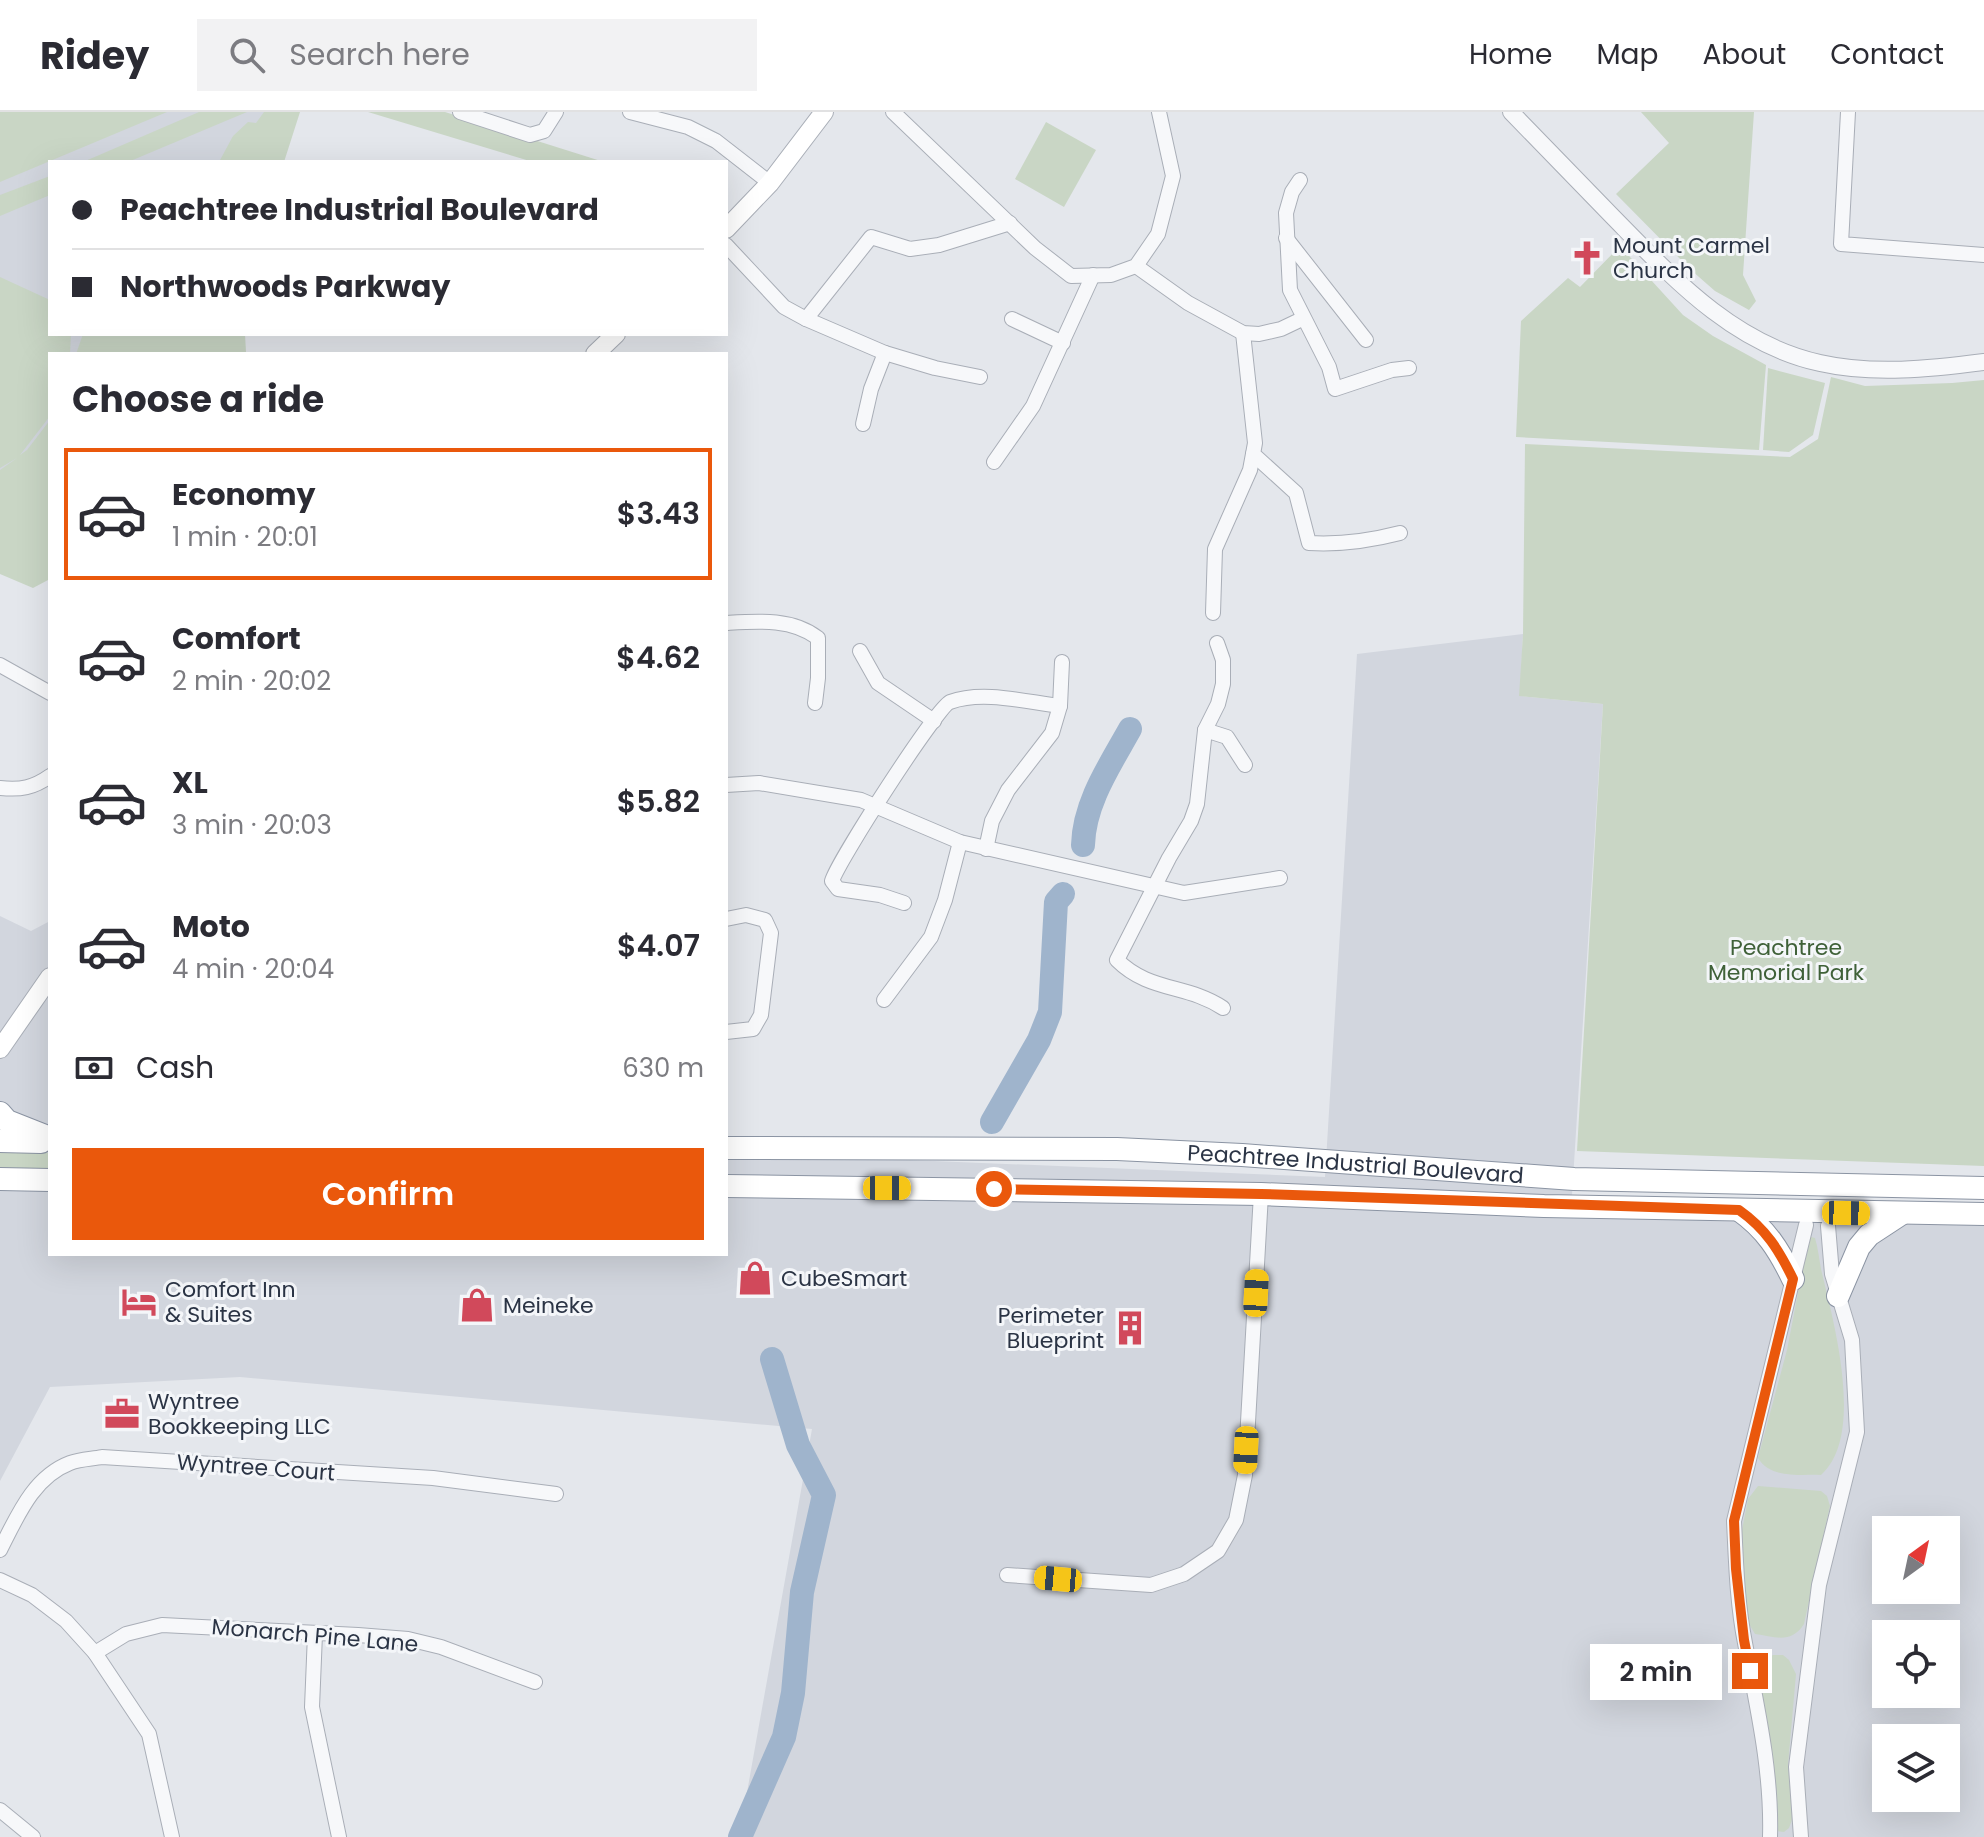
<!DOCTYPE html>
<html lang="en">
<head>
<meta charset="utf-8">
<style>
  :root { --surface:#fff; --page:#f2f2f3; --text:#2b2b33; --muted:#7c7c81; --line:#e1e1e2; --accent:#ea580c }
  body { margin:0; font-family:Poppins,sans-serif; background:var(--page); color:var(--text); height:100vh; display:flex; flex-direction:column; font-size:30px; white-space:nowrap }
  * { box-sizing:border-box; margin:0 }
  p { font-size:26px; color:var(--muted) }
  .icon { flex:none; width:44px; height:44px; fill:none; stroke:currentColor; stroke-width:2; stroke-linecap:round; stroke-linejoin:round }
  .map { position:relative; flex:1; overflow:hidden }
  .details { position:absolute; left:48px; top:240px; width:680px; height:904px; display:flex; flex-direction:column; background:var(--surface); border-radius:0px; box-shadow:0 8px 32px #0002 }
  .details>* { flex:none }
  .guide { position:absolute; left:48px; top:48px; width:680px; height:176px; border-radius:0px; box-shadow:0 8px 32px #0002; display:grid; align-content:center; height:176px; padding:0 24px; background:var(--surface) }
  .needle { width:52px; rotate:33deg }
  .buttons { position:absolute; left:1872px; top:1404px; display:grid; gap:16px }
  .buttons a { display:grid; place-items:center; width:88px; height:88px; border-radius:0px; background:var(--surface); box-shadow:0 8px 32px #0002; font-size:40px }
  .end { position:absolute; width:36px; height:36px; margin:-18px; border:10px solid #ea580c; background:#fff; box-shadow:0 0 0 4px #fff }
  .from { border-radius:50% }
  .bubble { position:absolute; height:56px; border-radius:0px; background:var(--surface); box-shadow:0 8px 32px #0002; font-size:26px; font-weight:600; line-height:56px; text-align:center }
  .car { position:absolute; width:24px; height:48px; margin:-24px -12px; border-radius:10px; box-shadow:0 0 6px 2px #0007; background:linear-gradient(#f5c518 24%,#345 0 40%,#f5c518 0 76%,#345 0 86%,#f5c518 0) }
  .guide b { display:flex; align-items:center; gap:28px; height:76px; font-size:30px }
  .guide b+b { border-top:2px solid var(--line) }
  .guide i { width:20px; height:20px; background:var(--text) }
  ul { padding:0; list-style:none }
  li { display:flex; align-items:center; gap:24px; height:132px; margin:0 16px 12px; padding:0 8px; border:4px solid transparent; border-radius:0px }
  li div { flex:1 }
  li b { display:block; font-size:30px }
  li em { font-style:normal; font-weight:600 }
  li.selected { border-color:var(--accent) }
  li>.icon { width:72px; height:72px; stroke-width:1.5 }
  h2 { padding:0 24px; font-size:36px; line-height:96px }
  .pay { display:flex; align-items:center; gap:20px; height:88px; padding:0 24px; font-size:30px }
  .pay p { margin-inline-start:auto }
  .action { display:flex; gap:16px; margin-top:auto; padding:16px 24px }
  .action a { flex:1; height:92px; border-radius:0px; background:var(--accent); color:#fff; font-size:32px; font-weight:600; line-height:92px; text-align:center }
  header { display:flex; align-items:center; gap:48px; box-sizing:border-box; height:112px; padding:0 40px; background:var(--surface); border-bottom:2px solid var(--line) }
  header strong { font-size:38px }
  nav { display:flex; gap:44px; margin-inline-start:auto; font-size:28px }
  .search { width:560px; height:72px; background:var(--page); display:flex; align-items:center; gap:20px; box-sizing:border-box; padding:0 28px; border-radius:0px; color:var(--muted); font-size:30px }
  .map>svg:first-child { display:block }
  .built { fill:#d2d6de; fill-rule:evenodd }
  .green { fill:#c9d6c5 }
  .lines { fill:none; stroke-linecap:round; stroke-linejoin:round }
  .river { stroke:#9fb4cc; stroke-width:24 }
  .minor-casing { stroke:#a9aeb7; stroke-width:16 }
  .tertiary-casing { stroke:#a9aeb7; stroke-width:18 }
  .secondary-casing { stroke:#a9aeb7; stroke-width:20 }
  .trunk-casing { stroke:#8b94a3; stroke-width:24 }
  .minor { stroke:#f7f8fa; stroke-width:14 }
  .tertiary { stroke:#f7f8fa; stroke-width:16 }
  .secondary { stroke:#fff; stroke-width:18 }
  .trunk { stroke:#fff; stroke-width:22 }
  .route { stroke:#ea580c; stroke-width:10 }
  .labels { text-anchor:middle; stroke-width:6; stroke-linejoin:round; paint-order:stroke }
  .poi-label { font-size:22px; fill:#2b3445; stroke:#f4f6f9; text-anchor:start }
  .park-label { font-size:22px; fill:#3f6138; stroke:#f4f6f9 }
  .street-label { font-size:22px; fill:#2b3445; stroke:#f4f6f9 }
</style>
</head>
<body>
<header>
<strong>Ridey</strong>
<div class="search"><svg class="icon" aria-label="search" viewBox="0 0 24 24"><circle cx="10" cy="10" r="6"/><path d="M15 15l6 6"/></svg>Search here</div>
<nav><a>Home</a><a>Map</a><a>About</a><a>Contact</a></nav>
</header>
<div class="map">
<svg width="1984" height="1725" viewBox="0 0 1984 1725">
  <rect width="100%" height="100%" fill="#e4e7ec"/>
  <g class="built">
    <polygon points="0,0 267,0 237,50 50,50 50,222 110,222 100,242 50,242 50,341 0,369"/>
    <path d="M1523 522 1520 584 1603 592 1571 1099 1627 1107 1820 1094H1984V1725H739L812 1317 240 1265 50 1275 0 1369V804L31 819 50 809V1142H726V1045L885 1047 1325 1065 1357 542ZM1886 1418H1946V1478H1886ZM1886 1522H1946V1582H1886ZM1886 1626H1946V1686H1886Z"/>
  </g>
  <g class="green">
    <polygon points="0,0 167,0 0,70"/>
    <polygon points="199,0 247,0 128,50 83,50"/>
    <polygon points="264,0 300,0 284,50 219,50 233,24 248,10 256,11"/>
    <polygon points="368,0 445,0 604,50 533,50"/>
    <polygon points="1641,0 1754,0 1743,163 1756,189 1749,198 1715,179 1691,158 1616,82 1669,31"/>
    <polygon points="1046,10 1096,38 1064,95 1015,67"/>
    <polygon points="50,64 50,83 0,104 0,83"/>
    <polygon points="1620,134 1683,203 1713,224 1766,253 1759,338 1516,325 1521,209 1568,166 1580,175"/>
    <polygon points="0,165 50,188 50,222 71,222 70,242 50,242 50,304 20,343 27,338 50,308 50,463 48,468 33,476 0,462 0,358 17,346 0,356"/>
    <polygon points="83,222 209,222 217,224 220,222 245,222 246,240 249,242 76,242"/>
    <polygon points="1768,256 1825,271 1813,323 1789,340 1763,338"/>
    <polygon points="1831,265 1865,274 1952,271 1984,268 1984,1054 1577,1039 1603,592 1519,584 1523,522 1525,332 1790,345 1818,327"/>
    <polygon points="0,1040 50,1041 50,1059 0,1058"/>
    <path d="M1811 1125 1815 1126C1818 1136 1819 1146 1821 1157 1833 1208 1866 1323 1821 1363 1799 1362 1771 1367 1758 1346L1787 1238 1808 1129Z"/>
    <path d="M1758 1374 1821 1379 1827 1384 1830 1394 1804 1512C1791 1532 1776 1525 1755 1522L1746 1507 1742 1418 1748 1387Z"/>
    <polygon points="1773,1543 1783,1543 1789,1548 1796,1562 1788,1653 1793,1705 1789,1716 1784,1720 1777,1719 1774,1715 1757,1560 1761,1550"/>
  </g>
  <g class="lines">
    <g class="river">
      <path d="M1083 733C1084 691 1110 653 1130 617"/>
      <polyline points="992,1010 1039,928 1050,900 1056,790 1063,782"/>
      <polyline points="740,1725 784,1625 793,1581 802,1480 824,1383 798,1333 772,1247"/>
    </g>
    <g class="minor-casing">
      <g id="minor">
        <polyline points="460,0 530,23 544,19 556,0"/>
        <polyline points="630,0 688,15 716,29 770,71"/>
        <polyline points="893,0 1035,136 1071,164 1111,163 1136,154 1158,122 1173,64 1159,0"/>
        <polyline points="1848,0 1841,132 1984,143"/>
        <polyline points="1300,68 1292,80 1286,101 1290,178 1329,255 1335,277 1392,258 1409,256"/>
        <polyline points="1286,126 1366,228"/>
        <polyline points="726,133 784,195 806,207 885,241 935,256 980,265"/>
        <polyline points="1136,154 1188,191 1243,221 1259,222 1281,217 1302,207"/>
        <polyline points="806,207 871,125 910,137 939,133 1010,111"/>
        <polyline points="1012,207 1063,231"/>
        <path d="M1243 221 1255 331 1253 342 1296 381 1309 431C1342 433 1369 429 1400 421"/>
        <polyline points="863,312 871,277 885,241"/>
        <polyline points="994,350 1033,294 1093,163"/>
        <polyline points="1213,501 1215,437 1250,358 1253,342"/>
        <path d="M726 511C758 509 792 506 818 526V566L815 591"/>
        <path d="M1217 531 1223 548V572L1218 592 1205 618 1197 692 1191 709 1169 746 1117 848C1149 880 1187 872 1223 896"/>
        <polyline points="860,539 878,571 934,609"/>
        <polyline points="0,553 50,581"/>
        <polyline points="1205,618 1227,625 1245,653"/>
        <polyline points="726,673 759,671 861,688 960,730 1184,781 1280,766"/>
        <path d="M0 676C21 678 33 676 50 664"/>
        <polyline points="986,737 992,709 1008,678 1052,621 1060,594 1062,550"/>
        <path d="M904 791 880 783 838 777 832 769C838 749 937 595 950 590 983 578 1026 590 1060 594"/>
        <polyline points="726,807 746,803 765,808 771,821 761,903 753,917 726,920"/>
        <polyline points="884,888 931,825 945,788 960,730"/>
        <path d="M0 1438C17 1405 33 1365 70 1351 80 1347 92 1347 102 1345L433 1366 556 1382"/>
        <polyline points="1007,1463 1151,1473 1184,1462 1218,1439 1236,1408 1245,1363 1261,1082"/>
        <polyline points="0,1468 32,1483 66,1509 95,1541 149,1622 172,1725"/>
        <polyline points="315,1522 312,1595 339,1725"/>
        <polyline points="95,1541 126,1522 162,1513 358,1523 408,1527 441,1535 535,1570"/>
        <polyline points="0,1698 33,1725"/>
        <path d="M1770 1725C1772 1659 1757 1595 1745 1531 1737 1491 1736 1449 1734 1409L1806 1113"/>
        <polyline points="1801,1725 1796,1655 1819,1473 1857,1320 1852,1228 1832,1162 1828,1114"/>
      </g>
    </g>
    <g class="tertiary-casing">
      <path id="tertiary" d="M1511 0C1545 35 1579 70 1613 105 1673 166 1733 232 1820 251 1873 263 1930 257 1984 250"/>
    </g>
    <g class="secondary-casing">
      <g id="secondary">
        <polyline points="726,117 770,71 824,0"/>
        <polyline points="595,242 616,222"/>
        <polyline points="0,937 50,865"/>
      </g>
    </g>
    <g class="trunk-casing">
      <g id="trunk">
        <polyline points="0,1001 7,1009 50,1026"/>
        <polyline points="0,1029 41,1030"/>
        <path id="s1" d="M726 1036 1117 1037 1242 1043 1574 1067 1984 1076"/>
        <polyline points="0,1067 50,1068"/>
        <polyline points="726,1074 1261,1082 1544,1094 1984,1102"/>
        <path d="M1739 1098C1766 1117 1779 1138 1793 1167"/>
        <polyline points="1838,1184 1859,1135 1869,1123 1901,1102"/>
      </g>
    </g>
    <use href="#minor" class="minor"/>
    <use href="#tertiary" class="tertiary"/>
    <use href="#secondary" class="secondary"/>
    <use href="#trunk" class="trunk"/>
  </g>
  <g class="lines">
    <path class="route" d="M994 1077 1261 1082 1739 1098C1766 1117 1779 1138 1793 1167L1734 1409 1736 1457 1744 1528 1750 1559"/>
  </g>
  <defs>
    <g id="church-bare" transform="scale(2.76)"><path d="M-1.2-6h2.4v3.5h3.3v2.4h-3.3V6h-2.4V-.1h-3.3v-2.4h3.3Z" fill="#d1495b" stroke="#f4f6f9" stroke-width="2.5" paint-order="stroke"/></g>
    <g id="shop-bare" transform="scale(2.76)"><path d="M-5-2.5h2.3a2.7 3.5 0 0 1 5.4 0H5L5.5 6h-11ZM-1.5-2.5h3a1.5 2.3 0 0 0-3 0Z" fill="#d1495b" stroke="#f4f6f9" stroke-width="2.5" paint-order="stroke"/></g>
    <g id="hotel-bare" transform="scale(2.76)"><path d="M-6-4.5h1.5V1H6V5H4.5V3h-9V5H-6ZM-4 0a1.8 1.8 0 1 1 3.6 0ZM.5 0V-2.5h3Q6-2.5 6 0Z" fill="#d1495b" stroke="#f4f6f9" stroke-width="2.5" paint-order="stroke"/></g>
    <g id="building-bare" transform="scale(2.76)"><path d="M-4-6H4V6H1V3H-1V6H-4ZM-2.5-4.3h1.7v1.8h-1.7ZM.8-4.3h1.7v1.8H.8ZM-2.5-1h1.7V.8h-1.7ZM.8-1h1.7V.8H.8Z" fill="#d1495b" stroke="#f4f6f9" stroke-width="2.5" paint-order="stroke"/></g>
    <g id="office-bare" transform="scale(2.76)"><path d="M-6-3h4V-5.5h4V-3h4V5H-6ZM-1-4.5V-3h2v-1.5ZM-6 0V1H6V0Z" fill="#d1495b" stroke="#f4f6f9" stroke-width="2.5" paint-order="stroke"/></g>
  </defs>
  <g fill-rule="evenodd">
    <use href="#church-bare" x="1587" y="146"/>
    <use href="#shop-bare" x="755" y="1166"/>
    <use href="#hotel-bare" x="139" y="1190"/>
    <use href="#shop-bare" x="477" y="1193"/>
    <use href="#building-bare" x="1130" y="1216"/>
    <use href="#office-bare" x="122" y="1302"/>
  </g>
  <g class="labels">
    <g class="poi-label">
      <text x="1613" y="141">Mount Carmel<tspan x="1613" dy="25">Church</tspan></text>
      <text x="781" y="1174">CubeSmart</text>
      <text x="165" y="1185">Comfort Inn<tspan x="165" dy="25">&amp; Suites</tspan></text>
      <text x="503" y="1201">Meineke</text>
      <text x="1104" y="1211" text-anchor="end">Perimeter<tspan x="1104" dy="25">Blueprint</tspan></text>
      <text x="148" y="1297">Wyntree<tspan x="148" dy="25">Bookkeeping LLC</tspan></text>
    </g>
    <g class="park-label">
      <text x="1786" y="843">Peachtree<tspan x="1786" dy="25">Memorial Park</tspan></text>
    </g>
    <g class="street-label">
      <text dy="8" stroke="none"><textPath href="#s1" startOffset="630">Peachtree Industrial Boulevard</textPath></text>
      <text transform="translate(256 1355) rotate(4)" y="8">Wyntree Court</text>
      <text transform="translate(315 1523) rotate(5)" y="8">Monarch Pine Lane</text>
    </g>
  </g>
</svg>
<div class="buttons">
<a><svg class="needle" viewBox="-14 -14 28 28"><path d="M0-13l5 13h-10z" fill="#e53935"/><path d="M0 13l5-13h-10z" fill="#7c7c81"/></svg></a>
<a><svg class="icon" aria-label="locate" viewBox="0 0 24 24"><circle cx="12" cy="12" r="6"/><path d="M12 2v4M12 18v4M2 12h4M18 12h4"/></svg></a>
<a><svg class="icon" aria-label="layers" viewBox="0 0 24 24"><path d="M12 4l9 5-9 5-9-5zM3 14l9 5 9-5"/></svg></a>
</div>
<i class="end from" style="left:994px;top:1077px"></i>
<i class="end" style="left:1750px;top:1559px"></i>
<div class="bubble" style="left:1590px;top:1532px;width:132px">2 min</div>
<i class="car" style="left:887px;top:1076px;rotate:90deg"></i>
<i class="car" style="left:1846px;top:1101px;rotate:91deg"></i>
<i class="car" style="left:1256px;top:1181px;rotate:3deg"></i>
<i class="car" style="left:1246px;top:1338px;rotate:183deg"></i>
<i class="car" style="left:1058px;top:1467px;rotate:275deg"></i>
<div class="guide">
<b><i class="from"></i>Peachtree Industrial Boulevard</b>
<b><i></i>Northwoods Parkway</b>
</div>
<section class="details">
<h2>Choose a ride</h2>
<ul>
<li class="selected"><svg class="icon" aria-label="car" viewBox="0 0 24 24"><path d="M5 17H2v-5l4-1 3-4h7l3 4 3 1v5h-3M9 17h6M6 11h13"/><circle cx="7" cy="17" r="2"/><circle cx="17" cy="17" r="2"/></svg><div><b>Economy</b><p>1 min · 20:01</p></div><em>$3.43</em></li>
<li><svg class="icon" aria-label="car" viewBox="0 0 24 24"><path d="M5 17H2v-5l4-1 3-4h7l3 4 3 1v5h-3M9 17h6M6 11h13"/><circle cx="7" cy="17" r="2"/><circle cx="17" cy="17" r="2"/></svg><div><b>Comfort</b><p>2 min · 20:02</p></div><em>$4.62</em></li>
<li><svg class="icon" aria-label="car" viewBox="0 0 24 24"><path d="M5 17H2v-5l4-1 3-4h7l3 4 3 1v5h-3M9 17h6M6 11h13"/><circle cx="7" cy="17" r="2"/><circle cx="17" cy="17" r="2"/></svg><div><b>XL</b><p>3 min · 20:03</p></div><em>$5.82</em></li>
<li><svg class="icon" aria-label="car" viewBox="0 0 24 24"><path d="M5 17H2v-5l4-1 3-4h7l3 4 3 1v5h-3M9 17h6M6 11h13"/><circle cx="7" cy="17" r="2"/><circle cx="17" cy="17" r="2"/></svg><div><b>Moto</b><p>4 min · 20:04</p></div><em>$4.07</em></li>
</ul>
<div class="pay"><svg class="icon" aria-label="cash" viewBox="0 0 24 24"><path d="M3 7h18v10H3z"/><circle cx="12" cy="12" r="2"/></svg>Cash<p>630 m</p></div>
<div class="action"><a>Confirm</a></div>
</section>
</div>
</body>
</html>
